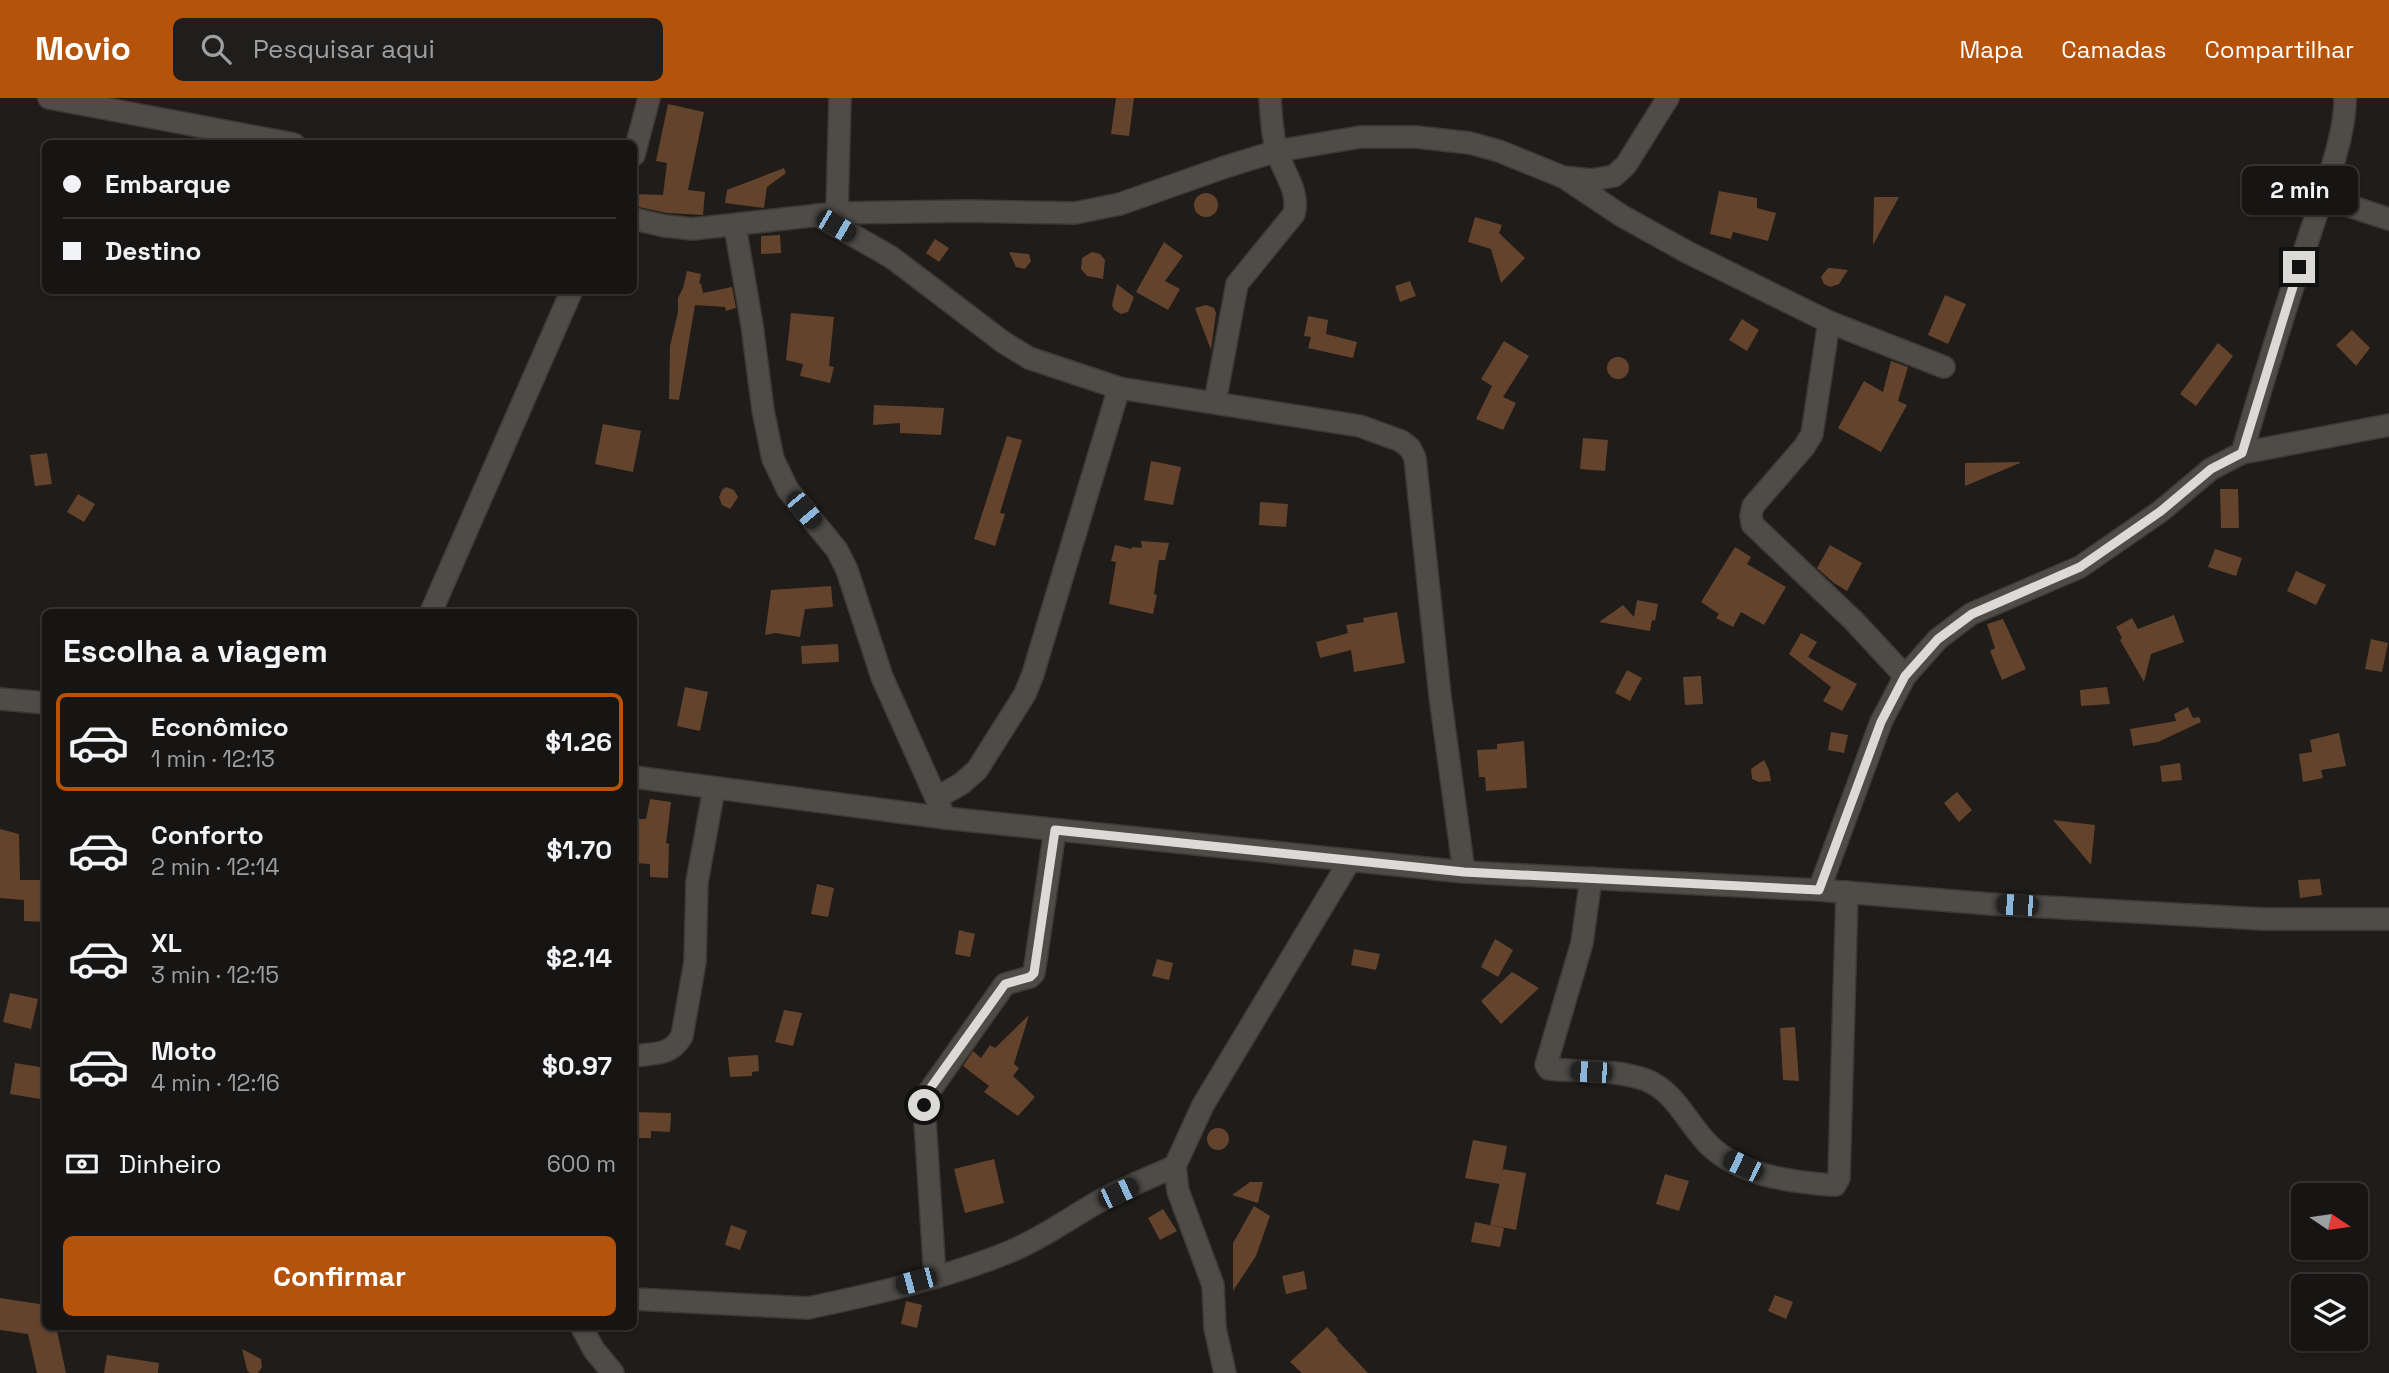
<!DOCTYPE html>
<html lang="pt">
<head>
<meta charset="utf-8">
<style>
  :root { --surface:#171513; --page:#201e1c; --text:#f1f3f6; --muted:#9e9fa0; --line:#363433; --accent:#b45309 }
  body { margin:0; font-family:"Space Grotesk",sans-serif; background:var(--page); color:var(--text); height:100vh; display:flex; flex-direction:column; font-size:26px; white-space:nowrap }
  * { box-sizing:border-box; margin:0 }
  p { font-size:23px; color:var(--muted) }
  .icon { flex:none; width:38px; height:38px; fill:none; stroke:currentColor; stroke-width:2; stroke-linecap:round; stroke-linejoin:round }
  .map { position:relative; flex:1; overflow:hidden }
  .drawer { position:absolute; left:42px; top:511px; width:595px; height:721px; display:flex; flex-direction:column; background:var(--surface); border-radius:10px; box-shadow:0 2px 5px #0004,0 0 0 2px var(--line) }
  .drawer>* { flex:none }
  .top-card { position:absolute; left:42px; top:42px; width:595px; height:154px; border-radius:10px; box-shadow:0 2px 5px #0004,0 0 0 2px var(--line); display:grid; align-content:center; height:154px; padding:0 21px; background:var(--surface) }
  .needle { width:46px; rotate:103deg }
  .fabs { position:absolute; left:2291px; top:1085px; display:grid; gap:14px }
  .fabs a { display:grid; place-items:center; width:77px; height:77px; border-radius:10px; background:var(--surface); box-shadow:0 2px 5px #0004,0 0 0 2px var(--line); font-size:35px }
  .end { position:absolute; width:32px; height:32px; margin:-16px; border:9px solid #dcdad7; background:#111; box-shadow:0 0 0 4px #111 }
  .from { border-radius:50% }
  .bubble { position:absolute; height:49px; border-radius:10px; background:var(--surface); box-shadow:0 2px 5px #0004,0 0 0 2px var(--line); font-size:23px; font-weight:800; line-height:49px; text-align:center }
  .car { position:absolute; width:21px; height:42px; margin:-21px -10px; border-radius:9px; box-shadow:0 0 5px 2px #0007; background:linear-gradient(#222 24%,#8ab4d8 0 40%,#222 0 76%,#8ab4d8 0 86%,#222 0) }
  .top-card b { display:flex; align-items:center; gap:24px; height:66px; font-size:26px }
  .top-card b+b { border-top:2px solid var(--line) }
  .top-card i { width:18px; height:18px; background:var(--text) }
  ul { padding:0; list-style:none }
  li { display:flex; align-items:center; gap:21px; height:98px; margin:0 14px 10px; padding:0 7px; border:4px solid transparent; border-radius:10px }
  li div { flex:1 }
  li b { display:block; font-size:26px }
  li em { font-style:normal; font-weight:800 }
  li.active { border-color:var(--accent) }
  li>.icon { width:63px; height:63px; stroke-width:1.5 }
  h2 { padding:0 21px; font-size:32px; line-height:84px }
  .pay { display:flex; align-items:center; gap:18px; height:77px; padding:0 21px; font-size:26px }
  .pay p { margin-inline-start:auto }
  .button { display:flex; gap:14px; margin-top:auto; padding:14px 21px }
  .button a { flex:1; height:80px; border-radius:10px; background:var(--accent); color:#fff; font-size:28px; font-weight:800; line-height:80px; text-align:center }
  header { display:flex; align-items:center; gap:42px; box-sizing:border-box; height:98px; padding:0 35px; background:var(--accent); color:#fff }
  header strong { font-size:33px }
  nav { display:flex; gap:38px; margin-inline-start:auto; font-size:24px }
  .search { width:490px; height:63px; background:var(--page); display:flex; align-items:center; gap:18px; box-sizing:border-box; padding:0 24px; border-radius:10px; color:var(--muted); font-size:26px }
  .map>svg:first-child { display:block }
  .building { fill:#63432c }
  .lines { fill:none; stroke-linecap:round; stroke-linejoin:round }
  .minor-casing { stroke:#3c3a37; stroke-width:24 }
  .minor { stroke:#4f4c48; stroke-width:21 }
  .route { stroke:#dcdad7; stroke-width:9 }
</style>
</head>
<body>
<header>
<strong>Movio</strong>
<div class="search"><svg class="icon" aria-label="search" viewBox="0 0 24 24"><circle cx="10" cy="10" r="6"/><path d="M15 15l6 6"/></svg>Pesquisar aqui</div>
<nav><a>Mapa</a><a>Camadas</a><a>Compartilhar</a></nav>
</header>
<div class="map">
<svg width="2389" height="1275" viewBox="0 0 2389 1275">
  <rect width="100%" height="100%" fill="#1f1c19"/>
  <g class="building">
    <polygon points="1116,0 1134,0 1129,38 1111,36"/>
    <polygon points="668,6 704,14 688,92 705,94 703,117 667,115 634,108 634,96 663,97 667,65 656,63"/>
    <polygon points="784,70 786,75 767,89 764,110 725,105 727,92"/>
    <polygon points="1719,93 1757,100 1757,110 1776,115 1768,143 1733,134 1731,141 1710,136"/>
    <circle cx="1206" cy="107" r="12"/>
    <polygon points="1874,99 1899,99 1873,147"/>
    <polygon points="1475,119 1502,127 1499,135 1525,160 1501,185 1491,151 1468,144"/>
    <polygon points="780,137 781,155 761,156 761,138"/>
    <polygon points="935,141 949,150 939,164 926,155"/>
    <polygon points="1164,144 1183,158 1165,183 1180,191 1168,212 1136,194"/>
    <polygon points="1009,154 1029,156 1031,163 1025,171 1016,169"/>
    <polygon points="1092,154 1100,156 1105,162 1103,181 1087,178 1081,171 1082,160"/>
    <polygon points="1828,170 1831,170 1848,172 1839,186 1830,189 1824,186 1821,179"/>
    <polygon points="687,173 701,176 699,186 701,185 703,195 732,189 736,210 726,213 725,209 695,207 679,302 669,301 670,248 678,214 678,200 683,190"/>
    <polygon points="1410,183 1416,198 1400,204 1395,188"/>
    <polygon points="1117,186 1134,199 1128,214 1121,216 1114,212 1112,207"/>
    <polygon points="1945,197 1966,206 1948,246 1928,237"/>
    <polygon points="1206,207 1214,210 1216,215 1211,252 1195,210"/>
    <polygon points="791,215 834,219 829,268 834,269 830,285 800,278 803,266 786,262"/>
    <polygon points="1308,218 1328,222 1326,236 1357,244 1353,260 1308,250 1311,239 1304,238"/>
    <polygon points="1742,221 1759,232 1747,253 1729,242"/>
    <polygon points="2352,232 2370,250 2356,268 2336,247"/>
    <polygon points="1504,243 1529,258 1503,299 1516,305 1503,332 1476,321 1492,288 1481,281"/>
    <polygon points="2218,245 2233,258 2196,308 2180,296"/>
    <circle cx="1618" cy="270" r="11"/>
    <polygon points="1891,263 1908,269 1898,303 1907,307 1881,354 1838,330 1864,283 1883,294"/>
    <polygon points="874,307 944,310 941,337 900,335 900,325 873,327"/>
    <polygon points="603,326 641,333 633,374 595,366"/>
    <polygon points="1007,338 1022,342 1000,415 1005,416 995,448 974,441"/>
    <polygon points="1583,340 1608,342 1605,373 1580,371"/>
    <polygon points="47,355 52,386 35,388 30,357"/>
    <polygon points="1151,363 1181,369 1173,407 1144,402"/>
    <polygon points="2020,364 2020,365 1965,388 1965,365"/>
    <polygon points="726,389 734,392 738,399 730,411 722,407 719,399 722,392"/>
    <polygon points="2220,391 2238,391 2239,430 2221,430"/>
    <polygon points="78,396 95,406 84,424 67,414"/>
    <polygon points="1260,404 1288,406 1286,429 1259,427"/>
    <polygon points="1141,443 1169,445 1165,462 1159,462 1154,496 1157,497 1153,516 1109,506 1116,464 1111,463 1115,447 1132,451 1132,449 1142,450"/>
    <polygon points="1830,447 1862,465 1847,493 1834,485 1817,470"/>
    <polygon points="1735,449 1751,459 1747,466 1786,489 1764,527 1741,514 1733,529 1716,520 1719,516 1701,504"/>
    <polygon points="2215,451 2242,460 2236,478 2208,469"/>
    <polygon points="2296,473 2326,487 2316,507 2287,493"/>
    <polygon points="831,488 833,509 805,511 800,539 775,535 765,537 771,492"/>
    <polygon points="1637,502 1658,506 1655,523 1652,522 1650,533 1599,524 1623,507 1634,519"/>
    <polygon points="1397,514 1405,565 1354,574 1351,552 1320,560 1316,544 1348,535 1346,527 1364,524 1363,520"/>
    <polygon points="2174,517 2184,544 2151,556 2144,584 2120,542 2122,540 2116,529 2132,520 2138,531"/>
    <polygon points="2003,521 2026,571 2002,582 1990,553 1995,550 1987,526"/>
    <polygon points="1801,535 1817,544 1808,559 1857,586 1842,613 1823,603 1831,589 1789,556"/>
    <polygon points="2371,541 2388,545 2382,574 2365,571"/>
    <polygon points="838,546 839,564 802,566 801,548"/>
    <polygon points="1627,572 1642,580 1630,603 1615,595"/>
    <polygon points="1701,578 1703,606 1685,607 1683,579"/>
    <polygon points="685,589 708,594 700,633 677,628"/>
    <polygon points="2107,589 2110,606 2081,608 2080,592"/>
    <polygon points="2188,609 2193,620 2199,619 2201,624 2158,644 2133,648 2130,631 2176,623 2174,616"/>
    <polygon points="1831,634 1848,637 1844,655 1828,652"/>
    <polygon points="2339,635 2346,668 2321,672 2323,680 2303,684 2299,656 2312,654 2310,642"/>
    <polygon points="1524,643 1527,690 1486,693 1485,679 1479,679 1477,652 1497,651 1497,646"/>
    <polygon points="1764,662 1769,672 1771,683 1759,684 1752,681 1751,671"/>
    <polygon points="2180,665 2182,682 2162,684 2160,668"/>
    <polygon points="1957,694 1972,712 1959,724 1944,705"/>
    <polygon points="650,701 671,704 666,745 669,746 668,780 650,779 650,766 634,765 634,721 646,721"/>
    <polygon points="2053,722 2095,727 2091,767"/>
    <polygon points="0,731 19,736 20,782 46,782 46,824 24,823 24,802 0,800"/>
    <polygon points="2320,781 2322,797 2300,800 2298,782"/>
    <polygon points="817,786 834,790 828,819 811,816"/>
    <polygon points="959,832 975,836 970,859 955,856"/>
    <polygon points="1495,841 1513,852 1498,879 1481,869"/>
    <polygon points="1354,851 1380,856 1376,872 1351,867"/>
    <polygon points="1157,861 1173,865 1169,882 1152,878"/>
    <polygon points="1512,874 1539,890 1501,926 1481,903"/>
    <polygon points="10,895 38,901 31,931 3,924"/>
    <polygon points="784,912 802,915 793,948 775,944"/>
    <polygon points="1029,917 1014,966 1019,970 1013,978 1035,999 1018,1018 984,994 989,988 963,968 973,953 981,960 990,947 995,950"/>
    <polygon points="1795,929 1799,983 1783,982 1780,930"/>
    <polygon points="758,957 759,973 752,974 752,978 730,979 728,959"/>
    <polygon points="15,965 46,970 46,1002 10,996"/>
    <polygon points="634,1014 671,1015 670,1034 651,1033 651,1040 634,1040"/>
    <circle cx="1218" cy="1041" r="11"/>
    <polygon points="1473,1042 1507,1048 1500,1086 1465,1080"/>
    <polygon points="994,1061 1004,1105 965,1115 954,1071"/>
    <polygon points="1503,1071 1526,1075 1516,1132 1490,1127"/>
    <polygon points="1665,1076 1689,1083 1679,1113 1656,1106"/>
    <polygon points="1250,1084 1263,1084 1258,1105 1232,1097"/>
    <polygon points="1254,1108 1270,1118 1256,1158 1233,1193 1233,1145"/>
    <polygon points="1163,1111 1177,1133 1160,1142 1148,1120"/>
    <polygon points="1475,1124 1504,1130 1500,1149 1471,1144"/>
    <polygon points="731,1127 747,1133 740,1152 725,1147"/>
    <polygon points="1304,1173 1307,1191 1286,1196 1282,1178"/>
    <polygon points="1775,1197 1793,1204 1786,1221 1768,1213"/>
    <polygon points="0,1200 46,1207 46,1228 56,1228 66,1275 37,1275 28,1236 0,1232"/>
    <polygon points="906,1203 922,1207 917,1230 901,1226"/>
    <polygon points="1327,1229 1338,1241 1337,1242 1368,1275 1302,1275 1290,1264"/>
    <polygon points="242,1251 261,1261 262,1269 258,1275 250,1275 247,1272"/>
    <polygon points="107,1257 159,1265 158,1275 104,1275"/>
  </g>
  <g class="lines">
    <g class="minor-casing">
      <g id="minor">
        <polyline points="49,0 294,46"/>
        <polyline points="634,57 649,0"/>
        <polyline points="1568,82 1622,118 1687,154 1829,224 1944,269"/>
        <polyline points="2322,99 2389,121"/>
        <polyline points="837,115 840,0"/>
        <polyline points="817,117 891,159 1003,244 1029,260 1119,290 1360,328 1401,343 1410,350 1415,360 1440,598 1464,774"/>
        <polyline points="634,121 665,128 693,131 837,115 969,113 1075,115 1120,106 1225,69 1277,53 1360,39 1416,39 1470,45 1499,53 1563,79 1591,82 1614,78 1626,67 1668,0"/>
        <polyline points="735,128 752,227 763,312 773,361 788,392 837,452 847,472 882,579 945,720"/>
        <polyline points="1829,224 1812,336 1804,349 1753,408 1751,417 1752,426 1854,523 1905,578"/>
        <path d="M1215 304 1237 186 1294 116C1300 92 1282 73 1276 51 1272 34 1271 17 1270 0"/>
        <polyline points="2242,355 2389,327"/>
        <polyline points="431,514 572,192"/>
        <polyline points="0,601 46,605"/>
        <polyline points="634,679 945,720 1464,774 1819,792 1990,806 2263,821 2389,821"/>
        <polyline points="936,700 961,686 977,672 1025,596 1033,576 1119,290"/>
        <path d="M1591 780 1582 845 1546 967 1549 971C1581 974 1616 971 1646 982 1676 994 1687 1025 1709 1047 1741 1078 1788 1083 1830 1087H1835L1839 1080 1847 794"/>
        <path d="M1819 792 1881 624 1905 578 1938 541 1971 516 2080 469 2161 413 2211 371 2242 355C2263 283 2285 211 2309 139 2321 101 2346 39 2345 0"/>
        <path d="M634 958C654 955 671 958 682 938L695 864 697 784 714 691"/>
        <polyline points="1175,1068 1203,1007 1349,764"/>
        <polyline points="935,1179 924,1007 926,998 1005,886 1030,879 1034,875 1055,732"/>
        <path d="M634 1201 808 1210C875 1196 945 1180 1009 1154 1041 1141 1068 1121 1098 1104 1122 1090 1150 1080 1175 1068L1178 1093 1213 1187 1215 1230 1225 1275"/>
        <polyline points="581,1228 594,1252 613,1275"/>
      </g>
    </g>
    <use href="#minor" class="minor"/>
  </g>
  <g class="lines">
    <polyline class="route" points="924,1007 929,992 1005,886 1030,879 1034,875 1055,732 1464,774 1819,792 1881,624 1905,578 1938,541 1972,516 2080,469 2161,413 2211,371 2242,355 2299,169"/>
  </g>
</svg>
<div class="fabs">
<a><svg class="needle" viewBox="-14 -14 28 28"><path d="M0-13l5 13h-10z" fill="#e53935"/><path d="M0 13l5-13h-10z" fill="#9e9fa0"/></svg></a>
<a><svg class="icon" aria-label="layers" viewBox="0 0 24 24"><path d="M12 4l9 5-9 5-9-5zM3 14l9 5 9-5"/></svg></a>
</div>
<i class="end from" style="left:924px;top:1007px"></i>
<i class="end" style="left:2299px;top:169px"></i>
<div class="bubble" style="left:2242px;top:68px;width:116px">2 min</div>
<i class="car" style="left:836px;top:128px;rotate:120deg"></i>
<i class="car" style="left:804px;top:412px;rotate:140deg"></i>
<i class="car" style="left:2017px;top:807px;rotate:273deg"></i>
<i class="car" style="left:1591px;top:974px;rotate:273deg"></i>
<i class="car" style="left:1743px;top:1068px;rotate:296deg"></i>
<i class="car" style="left:1118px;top:1095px;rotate:65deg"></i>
<i class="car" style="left:916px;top:1183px;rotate:255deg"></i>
<div class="top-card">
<b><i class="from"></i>Embarque</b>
<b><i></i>Destino</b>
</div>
<section class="drawer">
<h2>Escolha a viagem</h2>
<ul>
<li class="active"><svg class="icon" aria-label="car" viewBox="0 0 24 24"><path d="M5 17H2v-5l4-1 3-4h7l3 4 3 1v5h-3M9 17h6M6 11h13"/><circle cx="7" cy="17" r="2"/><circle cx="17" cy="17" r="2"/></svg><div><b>Econômico</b><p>1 min · 12:13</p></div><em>$1.26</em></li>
<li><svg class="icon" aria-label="car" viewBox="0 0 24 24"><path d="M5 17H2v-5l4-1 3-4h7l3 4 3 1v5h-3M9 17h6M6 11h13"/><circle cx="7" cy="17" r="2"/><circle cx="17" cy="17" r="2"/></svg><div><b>Conforto</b><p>2 min · 12:14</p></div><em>$1.70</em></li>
<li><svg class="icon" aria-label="car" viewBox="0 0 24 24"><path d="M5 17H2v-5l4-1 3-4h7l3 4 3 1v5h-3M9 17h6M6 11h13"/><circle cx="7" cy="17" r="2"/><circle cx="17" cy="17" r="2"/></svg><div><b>XL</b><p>3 min · 12:15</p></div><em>$2.14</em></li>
<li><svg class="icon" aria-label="car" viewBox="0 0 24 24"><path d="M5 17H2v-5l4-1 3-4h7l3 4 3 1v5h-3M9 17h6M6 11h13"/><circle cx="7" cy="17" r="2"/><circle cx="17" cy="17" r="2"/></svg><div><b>Moto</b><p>4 min · 12:16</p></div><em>$0.97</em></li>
</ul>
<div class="pay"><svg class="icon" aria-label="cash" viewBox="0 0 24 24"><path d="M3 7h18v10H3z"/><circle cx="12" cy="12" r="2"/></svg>Dinheiro<p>600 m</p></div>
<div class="button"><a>Confirmar</a></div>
</section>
</div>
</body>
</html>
